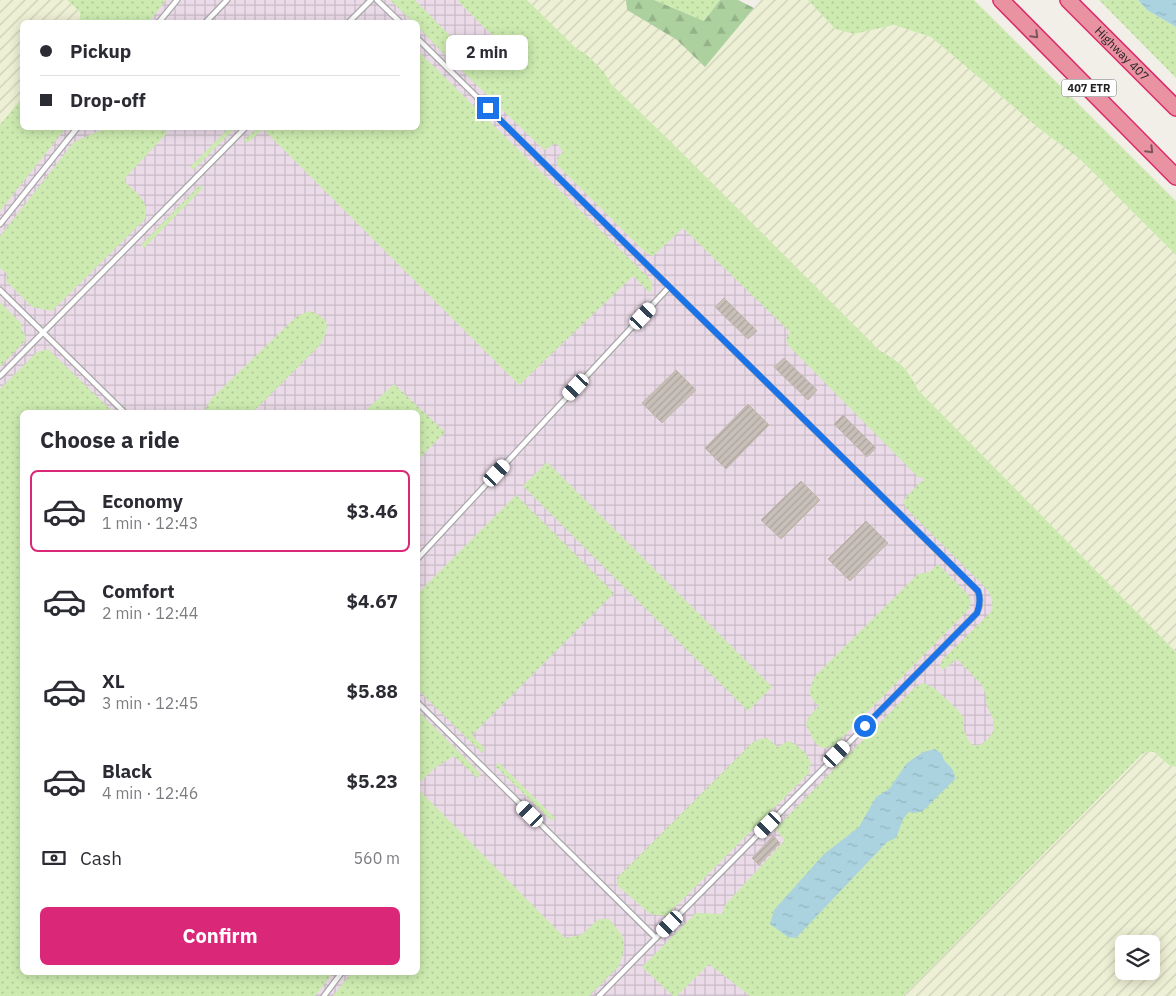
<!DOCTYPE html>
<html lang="en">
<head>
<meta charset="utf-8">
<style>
  :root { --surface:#fff; --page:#f2f2f3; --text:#2b2b33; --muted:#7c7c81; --line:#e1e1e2; --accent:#db2777 }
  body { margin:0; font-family:"IBM Plex Sans",sans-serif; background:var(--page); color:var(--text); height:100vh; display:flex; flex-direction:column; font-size:19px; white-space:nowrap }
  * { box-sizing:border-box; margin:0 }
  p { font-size:16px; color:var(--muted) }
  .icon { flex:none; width:28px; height:28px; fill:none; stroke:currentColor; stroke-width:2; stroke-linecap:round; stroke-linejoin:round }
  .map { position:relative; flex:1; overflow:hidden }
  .drawer { position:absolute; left:20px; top:410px; width:400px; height:565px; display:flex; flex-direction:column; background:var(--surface); border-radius:8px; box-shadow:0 2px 12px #0003 }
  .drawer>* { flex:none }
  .hud { position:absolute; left:20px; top:20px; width:400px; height:110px; border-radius:8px; box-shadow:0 2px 12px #0003; display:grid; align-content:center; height:110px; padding:0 20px; background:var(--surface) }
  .controls { position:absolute; left:1115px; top:935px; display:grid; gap:10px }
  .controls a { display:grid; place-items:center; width:45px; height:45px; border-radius:8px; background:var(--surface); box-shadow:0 2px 12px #0003; font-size:25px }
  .end { position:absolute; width:22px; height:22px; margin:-11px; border:6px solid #1a73e8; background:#fff; box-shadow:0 0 0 2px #fff }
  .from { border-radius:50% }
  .bubble { position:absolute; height:35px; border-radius:8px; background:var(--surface); box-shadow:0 2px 12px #0003; font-size:16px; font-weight:700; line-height:35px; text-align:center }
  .car { position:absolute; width:15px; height:30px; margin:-15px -8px; border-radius:6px; box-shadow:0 0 4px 1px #0007; background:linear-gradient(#fff 24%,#345 0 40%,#fff 0 76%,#345 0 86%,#fff 0) }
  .hud b { display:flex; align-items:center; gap:18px; height:48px; font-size:19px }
  .hud b+b { border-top:1px solid var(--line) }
  .hud i { width:12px; height:12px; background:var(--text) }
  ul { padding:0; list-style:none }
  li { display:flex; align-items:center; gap:15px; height:82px; margin:0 10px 8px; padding:0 10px; border:2px solid transparent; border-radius:8px }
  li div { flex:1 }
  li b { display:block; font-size:19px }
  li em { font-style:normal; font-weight:700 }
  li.selected { border-color:var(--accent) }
  li>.icon { width:45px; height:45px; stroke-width:1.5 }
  h2 { padding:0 20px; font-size:22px; line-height:60px }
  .pay { display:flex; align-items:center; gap:12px; height:55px; padding:0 20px; font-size:19px }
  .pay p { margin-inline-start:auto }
  .action { display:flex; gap:10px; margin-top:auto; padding:10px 20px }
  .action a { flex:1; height:58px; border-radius:8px; background:var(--accent); color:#fff; font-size:20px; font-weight:700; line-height:58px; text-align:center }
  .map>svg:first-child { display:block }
  .industrial { fill:url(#industrial-grid) }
  .farmland { fill:url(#farmland-furrows); fill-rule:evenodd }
  .grass { fill:url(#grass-dots) }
  .forest { fill:url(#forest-firs) }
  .water { fill:url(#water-ripples) }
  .building { fill:url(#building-hatch); stroke:#c4b6ab }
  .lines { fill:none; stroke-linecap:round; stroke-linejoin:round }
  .service-casing { stroke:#a9a9a9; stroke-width:7 }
  .motorway-casing { stroke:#dc2a67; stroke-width:18 }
  .service { stroke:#fff; stroke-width:4.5 }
  .motorway { stroke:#e892a2; stroke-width:15 }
  .oneway { stroke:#7b545c }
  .route { stroke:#1a73e8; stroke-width:6 }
  .labels { text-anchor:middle; stroke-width:5; stroke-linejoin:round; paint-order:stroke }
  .shield { fill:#fff; stroke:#646464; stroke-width:1 }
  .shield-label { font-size:11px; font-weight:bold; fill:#222 }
  .street-label { font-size:12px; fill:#222; stroke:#fff }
</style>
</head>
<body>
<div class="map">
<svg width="1176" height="996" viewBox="0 0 1176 996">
  <defs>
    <pattern id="industrial-grid" width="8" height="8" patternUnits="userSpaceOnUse" patternTransform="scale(1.25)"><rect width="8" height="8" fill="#ebdbe8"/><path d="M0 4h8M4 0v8" fill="none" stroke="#c9bcc7"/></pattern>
    <pattern id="farmland-furrows" width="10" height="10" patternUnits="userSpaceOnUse" patternTransform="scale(1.25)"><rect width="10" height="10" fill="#eef0d5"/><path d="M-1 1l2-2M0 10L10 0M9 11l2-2" fill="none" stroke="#ccceb7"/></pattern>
    <pattern id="grass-dots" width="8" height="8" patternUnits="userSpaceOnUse" patternTransform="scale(1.25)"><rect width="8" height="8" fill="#cdebb0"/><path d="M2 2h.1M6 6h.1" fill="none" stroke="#b0c997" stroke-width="1.8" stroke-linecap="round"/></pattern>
    <pattern id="forest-firs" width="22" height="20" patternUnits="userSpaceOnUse" patternTransform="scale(1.25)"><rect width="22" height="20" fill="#add19e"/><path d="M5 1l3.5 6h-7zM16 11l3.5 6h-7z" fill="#95b388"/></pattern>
    <pattern id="water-ripples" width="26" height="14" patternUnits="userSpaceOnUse" patternTransform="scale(1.25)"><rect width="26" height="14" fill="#aad3df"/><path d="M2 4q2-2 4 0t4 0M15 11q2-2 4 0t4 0" fill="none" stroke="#92b5bf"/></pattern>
    <pattern id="building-hatch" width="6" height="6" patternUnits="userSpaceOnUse" patternTransform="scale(1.25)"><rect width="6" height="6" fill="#c7bfb8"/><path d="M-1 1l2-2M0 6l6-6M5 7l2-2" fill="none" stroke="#aba49e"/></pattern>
  </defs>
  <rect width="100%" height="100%" fill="#f2efe9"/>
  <polygon class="industrial" points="85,0 457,0 1175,714 897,996 301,996 318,973 418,972 418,412 63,412 0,389 0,136 22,128 418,128 418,22 88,22"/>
  <g class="farmland">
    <polygon points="0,0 67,0 81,13 80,22 22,22 22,98 0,125"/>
    <polygon points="527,0 626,0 627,10 677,40 705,67 761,0 808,0 835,29 854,34 894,25 931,37 1041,130 1080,159 1176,255 1176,652 918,390 911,375 898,361 879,350 670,141 611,84 604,72 587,55 576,49"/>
    <path d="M1148 752H1154L1169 765 1176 767V996H903L1138 757 1142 754ZM1124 944H1151V971H1124Z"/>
  </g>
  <g class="grass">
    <polygon points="67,0 166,0 149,22 80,22 80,12"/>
    <polygon points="390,0 415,0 458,44 445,55 418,27 418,22 413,22"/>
    <path d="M457 0H527L576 48 587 55 604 72 611 84 670 141 879 350C901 363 907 367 918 390L1176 652V767L1169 765 1154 752H1148L1142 754 903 996H750L709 964 677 996H673L642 967 696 913 722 914 725 905 785 840 775 829 915 687 924 683 934 688 957 709 963 717V728L967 738 972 745H980L988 739 993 731V719L987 706 985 692 981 684 957 659 943 670 940 666 942 660 991 612C994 602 992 597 987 589L906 508 903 501 920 482 924 481V478L918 477 788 345 786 339 790 332 683 228 653 256 646 253 557 165V158L563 152 556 143 544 150 457 66 458 59 468 53 483 68 504 47Z"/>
    <polygon points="654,0 720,0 704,21"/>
    <polygon points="808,0 974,0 1176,201 1176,255 1080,159 1041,130 931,37 894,25 854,34 835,29"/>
    <polygon points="1099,0 1138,0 1147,10 1176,27 1176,78"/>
    <path d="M418 51 649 278C653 283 653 287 650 293L633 276 519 385 263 129 247 143 244 140 257 128H418Z"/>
    <polygon points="22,98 22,128 66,128 0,211 0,125"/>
    <path d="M105 128H162L167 133 125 178V182C138 195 149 200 145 219L52 311 32 307 6 281 7 274 0 268V236L74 142Z"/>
    <polygon points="229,128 235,128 193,170 190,167"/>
    <polygon points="200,185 203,188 144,248 141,245"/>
    <polygon points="0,302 21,323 21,328 26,337 25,341 0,367"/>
    <path d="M309 311C331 318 330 328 320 345L253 412H206V408L211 399 296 317Z"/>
    <polygon points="48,349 113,412 83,412 78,410 71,411 71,412 22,412 22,972 333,973 315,996 0,996 0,389 37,352"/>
    <polygon points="394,384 445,432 418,460 418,412 364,412"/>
    <polygon points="547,462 772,687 748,711 523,486"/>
    <polygon points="516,495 614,593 472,735 485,749 482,753 418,690 418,593"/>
    <path d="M938 564 970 597 971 603 969 609 833 747 831 746C818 755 811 734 806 725L808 718 819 706C807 694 808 692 815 676L918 574 929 572Z"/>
    <polygon points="418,711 481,774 477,778 454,756 436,767 418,784"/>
    <path d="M767 738 778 747 788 741C798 744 809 755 811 764L808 768 810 772 666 916 650 914 617 885V878L752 743 759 739Z"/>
    <polygon points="499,763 555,818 552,821 495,766"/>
    <polygon points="418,789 565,938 581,935 599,919 609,919 622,935 624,944 624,950 619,966 589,996 333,996 351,973 418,972"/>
  </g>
  <polygon class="forest" points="626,0 654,0 704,21 720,0 738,0 754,8 705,67 677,40 627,10"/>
  <g class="water">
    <polygon points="1138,0 1176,0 1176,27 1147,10"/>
    <path d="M935 749 942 754C944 766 954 764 955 779L923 811 915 813 909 812 903 819 896 838 887 842 796 938 788 937 770 924 774 910 824 854 859 827 876 797 889 789 907 763 923 752Z"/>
  </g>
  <g class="building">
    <polygon points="724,298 757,331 748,339 715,307"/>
    <polygon points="784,358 817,390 808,400 774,367"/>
    <polygon points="676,370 696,390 662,423 642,403"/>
    <polygon points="748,404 769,425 726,469 705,448"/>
    <polygon points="843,415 876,448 867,457 834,424"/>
    <polygon points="801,481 820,500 781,539 761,520"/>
    <polygon points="866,521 888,543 850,581 828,559"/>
    <polygon points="773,836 780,843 759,865 752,858"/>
  </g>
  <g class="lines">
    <g class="service-casing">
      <g id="service">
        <polyline points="377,0 400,22"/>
        <polyline points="159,22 177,0"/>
        <polyline points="206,22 227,0"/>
        <polyline points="349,22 371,0"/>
        <path d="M418 39 978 591C981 599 981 605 977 613L656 938"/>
        <polyline points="0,224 77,128"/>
        <polyline points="0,290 124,412"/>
        <polyline points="0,376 245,128"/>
        <polyline points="418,558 669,287"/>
        <polyline points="418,703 656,938 599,996"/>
        <polyline points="324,996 342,972"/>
      </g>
    </g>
    <g class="motorway-casing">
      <g id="motorway">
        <polyline points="1001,0 1176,177"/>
        <path id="s1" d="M1068 0 1176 108"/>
      </g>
    </g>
    <use href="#service" class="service"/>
    <use href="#motorway" class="motorway"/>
  </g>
  <defs><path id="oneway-chevron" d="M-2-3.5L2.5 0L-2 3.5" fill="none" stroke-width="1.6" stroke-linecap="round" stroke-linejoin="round" transform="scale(1.25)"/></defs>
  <g class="oneway">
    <use href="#oneway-chevron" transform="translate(1035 35) rotate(45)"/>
    <use href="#oneway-chevron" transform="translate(1150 150) rotate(45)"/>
  </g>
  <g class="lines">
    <path class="route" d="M488 108 978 591C981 599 980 605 977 613L865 726"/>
  </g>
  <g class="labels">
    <rect class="shield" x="1061.5" y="79.5" width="55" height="17" rx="4"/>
    <g class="shield-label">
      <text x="1089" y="92">407 ETR</text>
    </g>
    <g class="street-label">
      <text dy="4" stroke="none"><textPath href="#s1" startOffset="76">Highway 407</textPath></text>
    </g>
  </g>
</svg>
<div class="controls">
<a><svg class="icon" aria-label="layers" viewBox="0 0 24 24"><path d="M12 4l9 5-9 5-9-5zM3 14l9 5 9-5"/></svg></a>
</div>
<i class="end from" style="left:865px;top:726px"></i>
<i class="end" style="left:488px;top:108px"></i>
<div class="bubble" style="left:446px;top:35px;width:82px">2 min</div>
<i class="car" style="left:643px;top:316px;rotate:43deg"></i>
<i class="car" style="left:576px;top:387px;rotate:223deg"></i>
<i class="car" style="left:497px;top:473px;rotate:43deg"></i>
<i class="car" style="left:837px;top:754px;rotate:45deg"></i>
<i class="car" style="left:530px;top:814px;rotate:314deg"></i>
<i class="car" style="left:768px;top:825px;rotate:225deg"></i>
<i class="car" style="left:670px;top:924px;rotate:225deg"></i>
<div class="hud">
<b><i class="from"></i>Pickup</b>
<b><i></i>Drop-off</b>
</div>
<section class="drawer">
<h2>Choose a ride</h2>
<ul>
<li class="selected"><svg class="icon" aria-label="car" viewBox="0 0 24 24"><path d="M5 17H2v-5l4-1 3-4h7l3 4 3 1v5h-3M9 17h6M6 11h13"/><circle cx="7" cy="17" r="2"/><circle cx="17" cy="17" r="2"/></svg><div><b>Economy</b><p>1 min · 12:43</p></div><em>$3.46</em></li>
<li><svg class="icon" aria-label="car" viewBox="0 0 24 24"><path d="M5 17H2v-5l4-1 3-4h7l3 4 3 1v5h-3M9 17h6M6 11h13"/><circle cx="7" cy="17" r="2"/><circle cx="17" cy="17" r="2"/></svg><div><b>Comfort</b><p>2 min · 12:44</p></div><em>$4.67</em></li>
<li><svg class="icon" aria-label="car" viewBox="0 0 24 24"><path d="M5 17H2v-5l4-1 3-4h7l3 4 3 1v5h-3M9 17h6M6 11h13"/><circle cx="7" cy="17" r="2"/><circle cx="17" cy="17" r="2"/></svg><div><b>XL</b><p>3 min · 12:45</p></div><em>$5.88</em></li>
<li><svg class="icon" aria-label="car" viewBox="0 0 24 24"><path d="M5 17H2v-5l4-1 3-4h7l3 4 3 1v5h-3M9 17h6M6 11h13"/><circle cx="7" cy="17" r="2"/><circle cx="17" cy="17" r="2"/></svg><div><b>Black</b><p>4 min · 12:46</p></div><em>$5.23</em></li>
</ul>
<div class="pay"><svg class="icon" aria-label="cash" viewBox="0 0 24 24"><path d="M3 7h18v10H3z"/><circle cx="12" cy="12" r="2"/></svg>Cash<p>560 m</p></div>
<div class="action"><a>Confirm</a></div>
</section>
</div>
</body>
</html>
